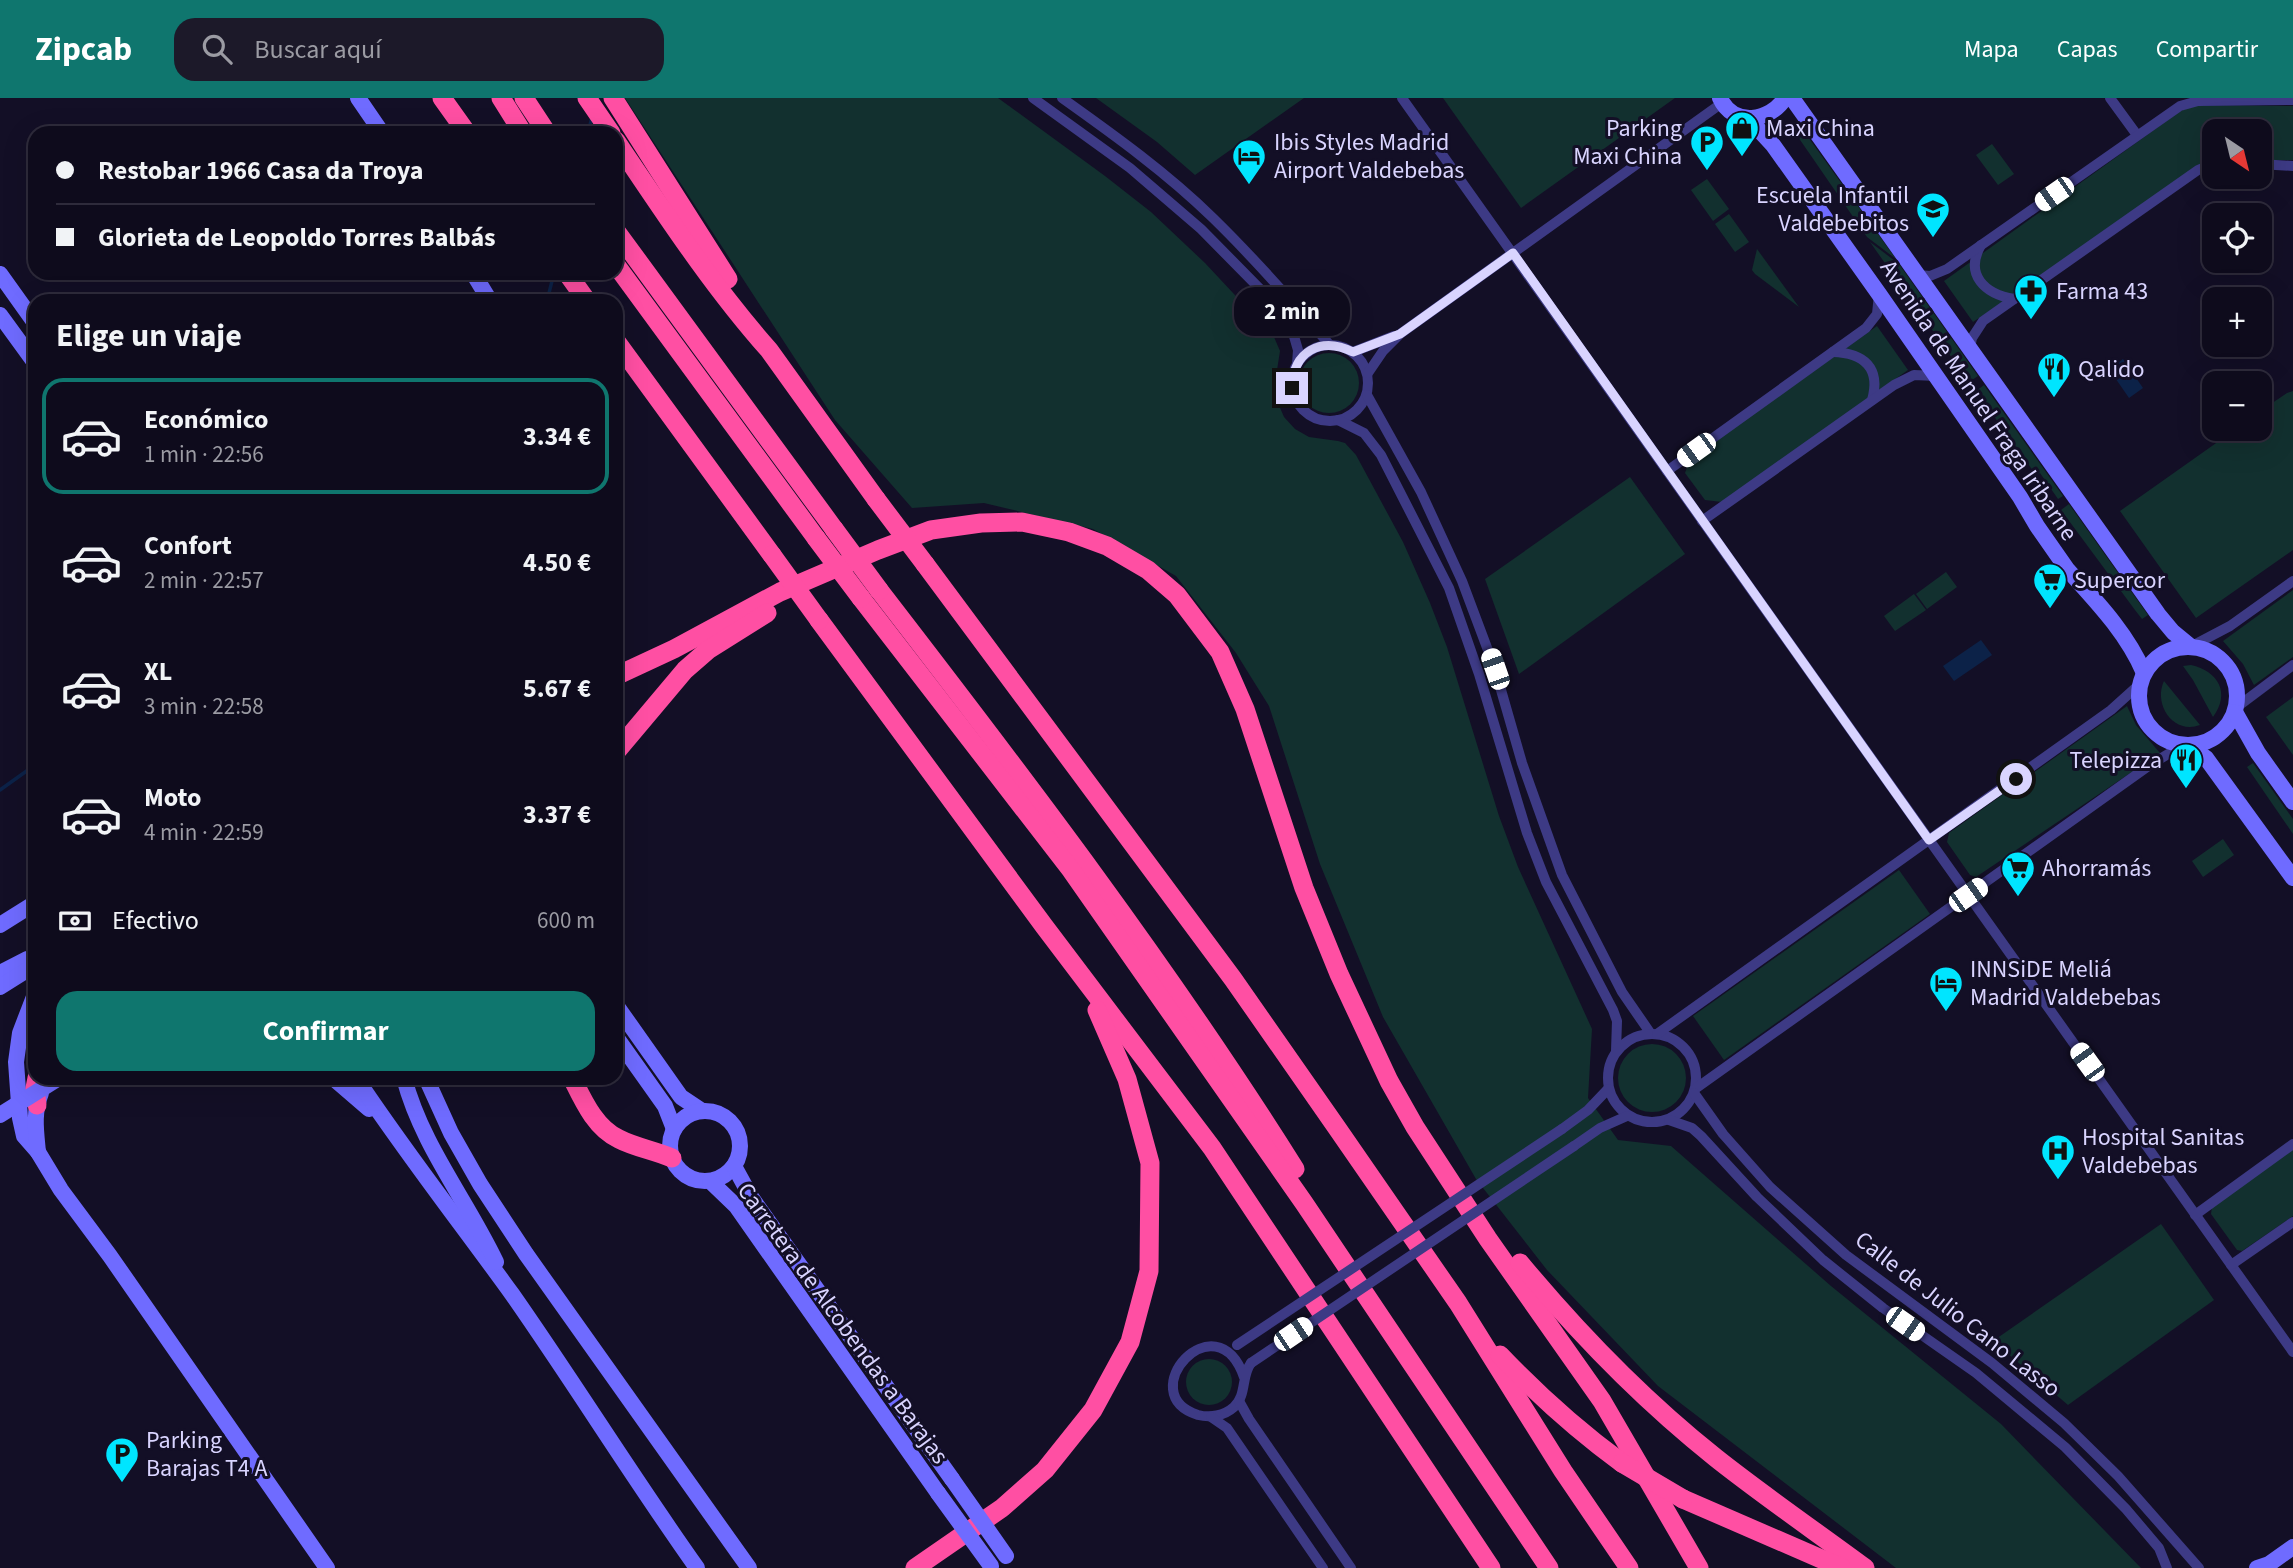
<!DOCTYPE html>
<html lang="es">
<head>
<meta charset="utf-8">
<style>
  :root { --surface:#0e0b1c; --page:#1c1929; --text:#f1f3f6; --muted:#9b9ba3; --line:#2e2b3b; --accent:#0f766e }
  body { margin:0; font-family:"Source Sans 3",sans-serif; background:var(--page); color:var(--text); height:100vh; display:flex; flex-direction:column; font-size:26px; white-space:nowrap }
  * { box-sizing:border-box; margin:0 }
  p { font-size:23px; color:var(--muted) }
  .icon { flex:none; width:38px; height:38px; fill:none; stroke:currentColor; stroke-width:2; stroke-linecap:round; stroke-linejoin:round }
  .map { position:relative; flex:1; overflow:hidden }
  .side { position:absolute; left:28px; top:196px; width:595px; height:791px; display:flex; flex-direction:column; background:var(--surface); border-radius:21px; box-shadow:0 7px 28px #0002,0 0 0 2px var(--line) }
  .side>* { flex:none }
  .top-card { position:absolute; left:28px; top:28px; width:595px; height:154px; border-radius:21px; box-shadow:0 7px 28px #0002,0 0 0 2px var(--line); display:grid; align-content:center; height:154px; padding:0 28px; background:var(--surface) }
  .needle { width:46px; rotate:145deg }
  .buttons { position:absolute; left:2202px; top:21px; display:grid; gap:14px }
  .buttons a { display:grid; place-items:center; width:70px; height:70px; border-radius:14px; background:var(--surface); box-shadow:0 7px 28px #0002,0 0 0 2px var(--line); font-size:35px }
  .end { position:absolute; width:32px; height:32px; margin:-16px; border:9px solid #d9d4ff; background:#111; box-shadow:0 0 0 4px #111 }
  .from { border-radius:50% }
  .bubble { position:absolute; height:49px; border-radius:21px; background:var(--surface); box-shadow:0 7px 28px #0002,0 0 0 2px var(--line); font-size:23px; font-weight:700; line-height:49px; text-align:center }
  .car { position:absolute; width:21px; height:42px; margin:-21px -10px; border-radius:9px; box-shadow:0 0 5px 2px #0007; background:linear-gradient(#fff 24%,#345 0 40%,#fff 0 76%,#345 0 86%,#fff 0) }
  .top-card b { display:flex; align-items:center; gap:24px; height:66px; font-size:26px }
  .top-card b+b { border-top:2px solid var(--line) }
  .top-card i { width:18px; height:18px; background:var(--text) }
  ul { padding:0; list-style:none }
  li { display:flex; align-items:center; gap:21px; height:116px; margin:0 14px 10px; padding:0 14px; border:4px solid transparent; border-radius:21px }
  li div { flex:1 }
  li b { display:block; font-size:26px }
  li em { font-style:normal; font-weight:700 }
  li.active { border-color:var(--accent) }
  li>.icon { width:63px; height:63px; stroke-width:1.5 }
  h2 { padding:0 28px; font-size:32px; line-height:84px }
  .pay { display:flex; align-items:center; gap:18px; height:77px; padding:0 28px; font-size:26px }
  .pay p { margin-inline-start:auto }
  .action { display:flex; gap:14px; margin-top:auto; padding:14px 28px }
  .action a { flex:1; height:80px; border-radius:21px; background:var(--accent); color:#fff; font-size:28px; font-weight:700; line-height:80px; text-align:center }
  header { display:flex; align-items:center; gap:42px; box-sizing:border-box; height:98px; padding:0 35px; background:var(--accent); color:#fff }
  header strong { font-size:33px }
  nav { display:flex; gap:38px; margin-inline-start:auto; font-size:24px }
  .search { width:490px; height:63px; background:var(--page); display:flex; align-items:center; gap:18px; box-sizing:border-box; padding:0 24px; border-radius:21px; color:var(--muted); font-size:26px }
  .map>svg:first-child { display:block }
  .green { fill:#12302f }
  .water { fill:#0c2248 }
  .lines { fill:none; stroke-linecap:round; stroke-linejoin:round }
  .stream { stroke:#0c2248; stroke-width:3.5 }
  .street { stroke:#3d3a85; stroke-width:10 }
  .secondary { stroke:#6f6bff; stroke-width:16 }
  .highway { stroke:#ff4fa3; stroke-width:19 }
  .street-bridge { stroke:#3d3a85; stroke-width:10 }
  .secondary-bridge { stroke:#6f6bff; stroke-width:16 }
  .highway-bridge { stroke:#ff4fa3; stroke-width:19 }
  .route { stroke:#d9d4ff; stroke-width:9 }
  .labels { text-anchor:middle; stroke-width:6; stroke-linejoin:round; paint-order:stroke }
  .poi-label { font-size:24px; fill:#d9d4ff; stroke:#130f26; text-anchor:start }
  .street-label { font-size:24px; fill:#d9d4ff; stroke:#130f26 }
</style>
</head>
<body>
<header>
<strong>Zipcab</strong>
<div class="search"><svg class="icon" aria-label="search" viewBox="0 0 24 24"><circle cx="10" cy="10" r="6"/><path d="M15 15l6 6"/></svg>Buscar aquí</div>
<nav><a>Mapa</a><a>Capas</a><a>Compartir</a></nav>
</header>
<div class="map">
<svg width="2293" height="1470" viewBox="0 0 2293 1470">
  <rect width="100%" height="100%" fill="#130f26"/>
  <g class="green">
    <polygon points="625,0 998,0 1105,78 1151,114 1205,165 1274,239 1280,253 1275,285 1275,298 1284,319 1295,331 1309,339 1338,343 1345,345 1356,357 1403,444 1430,505 1447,549 1499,718 1518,769 1592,931 1588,1000 1618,1042 1671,1048 1831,1188 2001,1326 2141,1470 1896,1470 1658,1288 1547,1172 1476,1081 1383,919 1320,766 1269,608 1236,555 1176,478 1093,431 984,405 912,410 835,322"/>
    <polygon points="1096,0 1304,0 1195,77 1157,44"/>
    <polygon points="1443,0 1675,0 1521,110"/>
    <polygon points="2193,7 2293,8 2293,62 2259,62 2259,33 2214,33 2214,63 1973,224 1944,183 2179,14"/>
    <polygon points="1803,32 1896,161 1867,139 1796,36"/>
    <polygon points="1992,46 2014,76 1998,87 1976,57"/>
    <polygon points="1707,81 1729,111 1713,123 1691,92"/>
    <polygon points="1729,116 1749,144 1735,154 1715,126"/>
    <polygon points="1870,144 1899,166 1978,278 1969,284"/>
    <polygon points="1757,151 1799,209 1755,176 1752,172"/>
    <polygon points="1877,228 1908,272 1722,404 1705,402 1685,375 1690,361"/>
    <circle cx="1329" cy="285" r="30"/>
    <polygon points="1984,287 2063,398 2058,401 2040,375 2036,377 1976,293"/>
    <polygon points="2293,293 2293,452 2196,520 2120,413 2236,331 2259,331 2259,314 2287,295"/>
    <polygon points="1630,379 1685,456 1519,576 1485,481"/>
    <polygon points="2069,406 2148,517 2142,521 2135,512 2061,412"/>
    <polygon points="1946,474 1957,489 1927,511 1916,496"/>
    <polygon points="2293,492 2293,559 2254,587 2243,566 2223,543"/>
    <polygon points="1914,496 1926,512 1895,533 1884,518"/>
    <path d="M2191 567C2218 573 2231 595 2213 619L2193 582 2183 568Z"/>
    <path d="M2164 583 2200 627C2173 637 2153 606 2164 583Z"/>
    <polygon points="2293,599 2293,657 2266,619"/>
    <polygon points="2127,608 2136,627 2160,655 1976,779 1970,777 1947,744 1949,735"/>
    <polygon points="2253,665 2293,721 2293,736 2247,669"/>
    <polygon points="2223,741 2234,757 2203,779 2192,763"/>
    <polygon points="1899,772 1930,816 1724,962 1693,918"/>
    <circle cx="1652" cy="980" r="34"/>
    <polygon points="2293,1051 2293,1118 2242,1153 2237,1152 2211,1116 2212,1109"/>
    <polygon points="2161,1126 2214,1202 2068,1307 1993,1243"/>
    <circle cx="1209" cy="1284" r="23"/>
  </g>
  <g class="water">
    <polygon points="2123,261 2143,290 2129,300 2109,271"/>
    <polygon points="1981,542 1992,557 1954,583 1943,568"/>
  </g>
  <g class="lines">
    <g class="stream">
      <polyline points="588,35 592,19"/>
      <polyline points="547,203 554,175"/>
      <polyline points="0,692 35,667"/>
    </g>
    <g class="street">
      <polyline points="1033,0 1130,70 1201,131 1267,198 1291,228 1298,252 1297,266"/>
      <path d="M1062 0C1114 37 1167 75 1213 120 1254 160 1292 203 1329 246"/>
      <polyline points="1402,0 2293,1254"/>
      <polyline points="2110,0 2137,37"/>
      <polyline points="2259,66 2293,68"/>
      <path d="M1981 147C1964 177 1985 196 2014 201"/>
      <polyline points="1918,177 1930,178 1947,171 2180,8 2198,3 2293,2"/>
      <circle cx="1330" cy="285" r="38"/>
      <polyline points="1970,250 1972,240 1983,223 2198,72 2214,65"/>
      <polyline points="1353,254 1394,238"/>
      <path d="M1833 254C1864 255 1881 270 1872 302"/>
      <polyline points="1368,275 1383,253 1400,236 1722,5"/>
      <polyline points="1367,297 1421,394 1462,483 1495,571 1522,665 1562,777 1622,894 1651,936"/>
      <polyline points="1338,322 1364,335 1381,357 1449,490 1479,576 1527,735 1546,784 1613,912 1617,923 1616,953"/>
      <polyline points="1667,373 1866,230 1877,216 1879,196"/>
      <polyline points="1702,423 1894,287 1914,277 1936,278"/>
      <polyline points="2192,548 2230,528 2293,483"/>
      <polyline points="2237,609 2293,567"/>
      <circle cx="1652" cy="980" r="44"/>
      <polyline points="1657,936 2111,612 2141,585"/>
      <polyline points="1695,991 2150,667 2183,647"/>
      <polyline points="1694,995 1723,1036 1770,1089 1846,1157 1992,1265 2064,1325 2118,1378 2199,1470"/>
      <polyline points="1669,1022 1692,1030 1701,1038 1757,1099 1823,1162 1883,1210 1976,1275 2065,1349 2126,1411 2159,1450 2167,1470"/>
      <polyline points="1562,1031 1588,1012 1608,991"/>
      <polyline points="1574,1048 1600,1030 1627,1018"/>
      <polyline points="2195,1117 2293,1046"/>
      <polyline points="2231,1167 2293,1124"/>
      <path d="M1244 1279C1216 1200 1131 1296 1198 1317 1210 1320 1224 1318 1234 1309 1247 1297 1241 1278 1251 1265"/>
      <polyline points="1239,1303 1249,1321 1351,1470"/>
      <polyline points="1211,1319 1227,1330 1323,1470"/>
    </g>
    <g class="secondary">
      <polyline points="358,0 382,35"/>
      <path d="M1720 0C1733 29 1770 24 1785 0"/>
      <polyline points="1792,0 2158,516 2173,534 2190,548"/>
      <path d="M1748 20 1773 47 1879 196 2020 399 2037 428 2067 471C2096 503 2127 535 2144 575"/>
      <polyline points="473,175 490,203"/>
      <polyline points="0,176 35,225"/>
      <polyline points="0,217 35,265"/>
      <circle cx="2188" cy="598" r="49"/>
      <polyline points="2235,614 2258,655 2293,704"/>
      <polyline points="2188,647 2206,660 2293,780"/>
      <polyline points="0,827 35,805"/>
      <polyline points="0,875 27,861"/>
      <polyline points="0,889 35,867"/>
      <polyline points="35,896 20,935 16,964 20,1020 24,1038 38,1054 61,1092 110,1158 327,1470"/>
      <polyline points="616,907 681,999 702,1013"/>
      <polyline points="616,939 665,1008 674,1031"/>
      <polyline points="333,980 369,1011"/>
      <path d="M356 980C405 1054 460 1124 512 1196 575 1286 633 1380 697 1470"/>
      <path d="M404 980C422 1048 466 1101 496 1164"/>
      <polyline points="426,980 451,1035 480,1086 526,1156 749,1470"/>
      <circle cx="705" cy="1048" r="35"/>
      <path d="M38 1054C36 1033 33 1015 41 995"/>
      <polyline points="734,1068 751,1099 952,1381"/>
      <polyline points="710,1083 736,1108 938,1395"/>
      <polyline points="2257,1470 2269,1466 2293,1449"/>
    </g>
    <g class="highway">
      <polyline points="442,0 467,35"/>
      <polyline points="501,0 523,35"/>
      <polyline points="524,0 547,35"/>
      <polyline points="587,0 611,35"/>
      <polyline points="613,0 728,181"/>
      <path d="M616 43C664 114 712 188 769 252L876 401"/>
      <polyline points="616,133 834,431"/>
      <polyline points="616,167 816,440"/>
      <polyline points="567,175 587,203"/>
      <polyline points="616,243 772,457"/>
      <polyline points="925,466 1233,881 1337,1030 1458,1205 1563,1373 1629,1470"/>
      <path d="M879 492C1024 680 1168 869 1295 1071"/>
      <polyline points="861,500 1071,772 1304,1105 1549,1470"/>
      <polyline points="819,522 1044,828 1212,1050 1491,1470"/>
      <polyline points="616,578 674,551 780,494 878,452 931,432 981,425 1022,424 1069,434 1107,448 1148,472 1177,497 1220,554 1245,611 1304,790 1339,876 1389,983 1415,1029 1488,1141 1602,1303 1699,1470"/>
      <polyline points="616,654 685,572 708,552 767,515"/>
      <path d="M572 980C583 1002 595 1030 619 1041 634 1049 656 1053 672 1060"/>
      <polyline points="37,1007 35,990 37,980"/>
      <path d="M1520 1165C1579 1236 1643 1302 1716 1360 1764 1398 1815 1433 1865 1470"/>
      <path d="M1500 1257C1538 1297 1577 1332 1622 1365"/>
      <polyline points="1683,1401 1842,1470"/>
      <polyline points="915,1470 1002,1410 1045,1372 1093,1312 1130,1244 1149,1173 1150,1065 1127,981 1097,912"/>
    </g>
    <g class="street-bridge">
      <polyline points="1237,1247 1562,1031"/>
      <polyline points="1251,1265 1574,1048"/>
    </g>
    <g class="secondary-bridge">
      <polyline points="0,1017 59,980"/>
      <polyline points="952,1381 1006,1458"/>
      <polyline points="938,1395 991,1468"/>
    </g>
    <g class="highway-bridge">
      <polyline points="876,401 925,466"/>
      <polyline points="834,431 879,492"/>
      <polyline points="816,440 861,500"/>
      <polyline points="772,457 819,522"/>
      <polyline points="1622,1365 1683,1401"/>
    </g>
  </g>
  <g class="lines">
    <path class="route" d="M1292 290C1293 253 1321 238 1353 254L1400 236 1513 155 1929 742 2016 681"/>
  </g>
  <defs>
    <g id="shop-pin" transform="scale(1.75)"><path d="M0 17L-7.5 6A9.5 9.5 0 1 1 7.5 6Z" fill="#00e5ff" stroke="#130f26"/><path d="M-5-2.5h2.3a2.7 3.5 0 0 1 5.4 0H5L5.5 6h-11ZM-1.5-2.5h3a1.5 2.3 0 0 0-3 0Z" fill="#111"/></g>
    <g id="parking-pin" transform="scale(1.75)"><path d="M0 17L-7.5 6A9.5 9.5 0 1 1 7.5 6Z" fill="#00e5ff" stroke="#130f26"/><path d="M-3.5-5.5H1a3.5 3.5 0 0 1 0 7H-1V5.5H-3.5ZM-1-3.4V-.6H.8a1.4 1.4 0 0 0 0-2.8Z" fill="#111"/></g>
    <g id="hotel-pin" transform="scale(1.75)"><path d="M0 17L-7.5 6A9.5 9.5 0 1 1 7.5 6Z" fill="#00e5ff" stroke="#130f26"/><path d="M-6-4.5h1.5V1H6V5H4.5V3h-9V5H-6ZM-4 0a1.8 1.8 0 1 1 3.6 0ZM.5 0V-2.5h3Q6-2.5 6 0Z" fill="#111"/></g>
    <g id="school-pin" transform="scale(1.75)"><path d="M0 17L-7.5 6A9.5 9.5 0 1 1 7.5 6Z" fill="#00e5ff" stroke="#130f26"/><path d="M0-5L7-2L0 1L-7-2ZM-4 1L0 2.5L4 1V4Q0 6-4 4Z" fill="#111"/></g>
    <g id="pharmacy-pin" transform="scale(1.75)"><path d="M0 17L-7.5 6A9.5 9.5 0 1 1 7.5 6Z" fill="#00e5ff" stroke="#130f26"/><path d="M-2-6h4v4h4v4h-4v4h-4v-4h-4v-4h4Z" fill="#111"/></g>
    <g id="restaurant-pin" transform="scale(1.75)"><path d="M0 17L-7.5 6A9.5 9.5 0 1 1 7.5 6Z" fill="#00e5ff" stroke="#130f26"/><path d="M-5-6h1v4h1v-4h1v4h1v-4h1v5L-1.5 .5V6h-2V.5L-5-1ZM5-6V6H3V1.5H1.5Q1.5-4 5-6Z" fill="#111"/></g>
    <g id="supermarket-pin" transform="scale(1.75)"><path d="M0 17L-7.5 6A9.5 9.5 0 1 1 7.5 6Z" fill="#00e5ff" stroke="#130f26"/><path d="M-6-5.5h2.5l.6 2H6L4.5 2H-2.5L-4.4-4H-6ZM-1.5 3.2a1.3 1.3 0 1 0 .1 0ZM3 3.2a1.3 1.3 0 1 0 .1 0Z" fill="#111"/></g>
    <g id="hospital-pin" transform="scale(1.75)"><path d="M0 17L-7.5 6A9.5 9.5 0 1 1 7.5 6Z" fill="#00e5ff" stroke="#130f26"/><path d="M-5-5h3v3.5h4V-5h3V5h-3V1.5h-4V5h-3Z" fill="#111"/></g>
  </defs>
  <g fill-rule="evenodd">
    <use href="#shop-pin" x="1742" y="30"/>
    <use href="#parking-pin" x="1707" y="44"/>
    <use href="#hotel-pin" x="1249" y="58"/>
    <use href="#school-pin" x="1933" y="111"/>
    <use href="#pharmacy-pin" x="2031" y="193"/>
    <use href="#restaurant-pin" x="2054" y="271"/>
    <use href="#supermarket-pin" x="2050" y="482"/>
    <use href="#restaurant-pin" x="2186" y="662"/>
    <use href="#supermarket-pin" x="2018" y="770"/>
    <use href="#hotel-pin" x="1946" y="885"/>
    <use href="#hospital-pin" x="2058" y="1053"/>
    <use href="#parking-pin" x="122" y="1356"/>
  </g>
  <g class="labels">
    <g class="poi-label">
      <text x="1682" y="38" text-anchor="end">Parking<tspan x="1682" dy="28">Maxi China</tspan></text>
      <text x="1766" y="38">Maxi China</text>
      <text x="1274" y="52">Ibis Styles Madrid<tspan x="1274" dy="28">Airport Valdebebas</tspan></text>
      <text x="1909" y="105" text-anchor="end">Escuela Infantil<tspan x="1909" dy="28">Valdebebitos</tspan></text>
      <text x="2056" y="201">Farma 43</text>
      <text x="2078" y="279">Qalido</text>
      <text x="2074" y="490">Supercor</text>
      <text x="2162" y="670" text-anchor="end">Telepizza</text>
      <text x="2042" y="778">Ahorramás</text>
      <text x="1970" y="879">INNSiDE Meliá<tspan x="1970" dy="28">Madrid Valdebebas</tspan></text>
      <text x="2082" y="1047">Hospital Sanitas<tspan x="2082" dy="28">Valdebebas</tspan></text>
      <text x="146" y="1350">Parking<tspan x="146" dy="28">Barajas T4 A</tspan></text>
    </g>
    <g class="street-label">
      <text transform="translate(1979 302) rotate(56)" y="8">Avenida de Manuel Fraga Iribarne</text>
      <text transform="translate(1958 1216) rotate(38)" y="8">Calle de Julio Cano Lasso</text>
      <text transform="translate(843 1225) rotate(54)" y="8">Carretera de Alcobendas a Barajas</text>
    </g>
  </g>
</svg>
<div class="buttons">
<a><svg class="needle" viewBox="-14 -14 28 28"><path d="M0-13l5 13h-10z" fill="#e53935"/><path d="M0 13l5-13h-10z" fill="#9b9ba3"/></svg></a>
<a><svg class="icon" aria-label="locate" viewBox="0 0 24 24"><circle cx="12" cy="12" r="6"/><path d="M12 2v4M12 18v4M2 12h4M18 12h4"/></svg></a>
<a>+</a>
<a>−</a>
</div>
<i class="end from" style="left:2016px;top:681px"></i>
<i class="end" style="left:1292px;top:290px"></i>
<div class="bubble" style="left:1234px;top:189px;width:116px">2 min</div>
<i class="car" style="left:2054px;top:96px;rotate:235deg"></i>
<i class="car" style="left:1696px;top:352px;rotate:234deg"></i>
<i class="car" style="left:1495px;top:571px;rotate:341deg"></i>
<i class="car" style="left:1968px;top:797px;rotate:55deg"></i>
<i class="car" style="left:2087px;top:964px;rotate:324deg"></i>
<i class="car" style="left:1905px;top:1226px;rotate:125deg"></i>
<i class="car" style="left:1293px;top:1236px;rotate:56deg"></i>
<div class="top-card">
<b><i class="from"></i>Restobar 1966 Casa da Troya</b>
<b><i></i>Glorieta de Leopoldo Torres Balbás</b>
</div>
<section class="side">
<h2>Elige un viaje</h2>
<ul>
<li class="active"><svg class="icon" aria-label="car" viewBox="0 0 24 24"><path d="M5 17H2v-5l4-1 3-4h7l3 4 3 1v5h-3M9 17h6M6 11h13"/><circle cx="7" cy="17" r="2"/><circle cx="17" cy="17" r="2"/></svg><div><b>Económico</b><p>1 min · 22:56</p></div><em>3.34 €</em></li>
<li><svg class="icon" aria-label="car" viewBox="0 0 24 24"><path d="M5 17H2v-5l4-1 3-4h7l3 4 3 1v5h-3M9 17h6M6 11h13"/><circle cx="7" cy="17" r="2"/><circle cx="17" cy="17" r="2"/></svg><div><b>Confort</b><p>2 min · 22:57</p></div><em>4.50 €</em></li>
<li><svg class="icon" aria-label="car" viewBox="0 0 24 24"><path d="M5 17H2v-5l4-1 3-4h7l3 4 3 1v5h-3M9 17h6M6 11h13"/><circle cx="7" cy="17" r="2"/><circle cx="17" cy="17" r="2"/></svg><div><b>XL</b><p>3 min · 22:58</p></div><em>5.67 €</em></li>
<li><svg class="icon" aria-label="car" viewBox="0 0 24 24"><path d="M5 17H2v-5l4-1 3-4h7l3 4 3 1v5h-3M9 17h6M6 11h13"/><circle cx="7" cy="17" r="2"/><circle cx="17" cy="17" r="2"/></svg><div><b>Moto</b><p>4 min · 22:59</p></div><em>3.37 €</em></li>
</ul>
<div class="pay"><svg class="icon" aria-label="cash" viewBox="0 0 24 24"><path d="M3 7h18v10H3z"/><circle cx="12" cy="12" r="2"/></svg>Efectivo<p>600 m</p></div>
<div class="action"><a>Confirmar</a></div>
</section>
</div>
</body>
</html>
